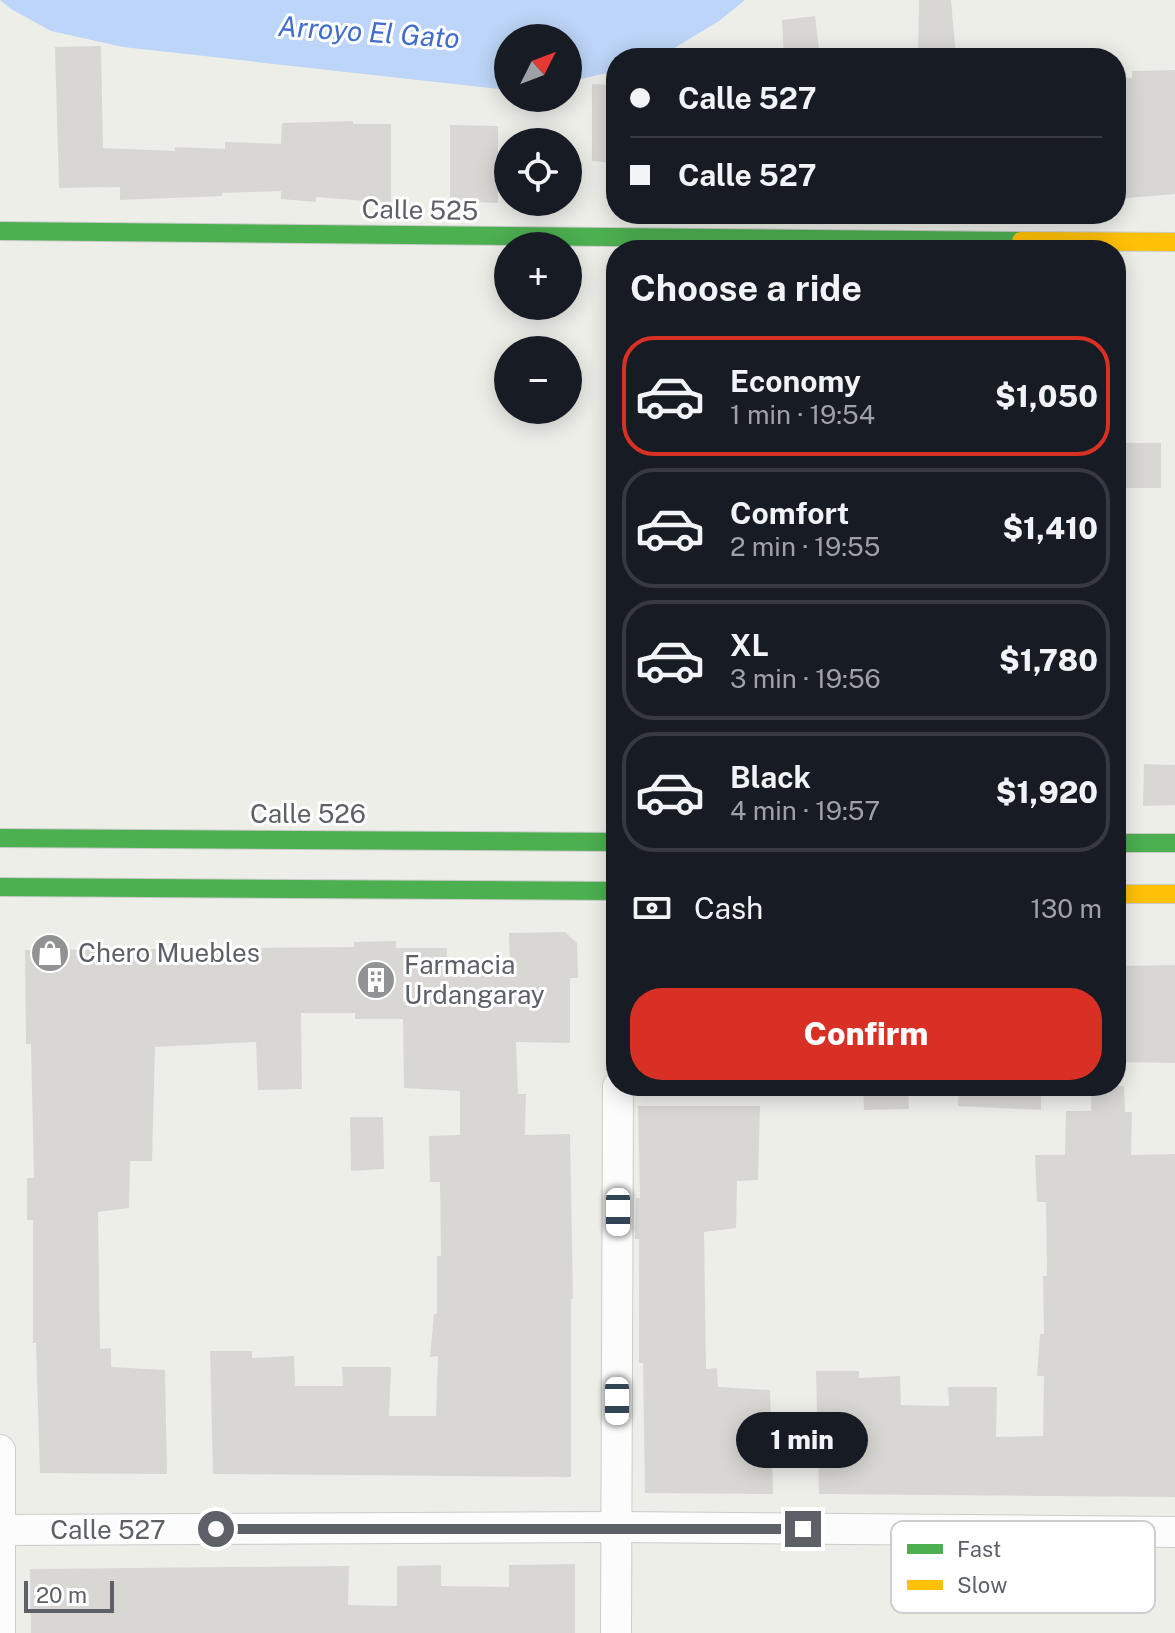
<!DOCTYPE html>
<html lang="en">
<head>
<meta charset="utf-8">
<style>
  :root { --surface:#171b24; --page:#242831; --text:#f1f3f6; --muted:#9ea1a6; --line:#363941; --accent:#d93025 }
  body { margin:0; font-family:"Public Sans",sans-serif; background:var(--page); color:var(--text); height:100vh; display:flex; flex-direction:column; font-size:30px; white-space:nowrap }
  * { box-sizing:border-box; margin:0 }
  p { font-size:26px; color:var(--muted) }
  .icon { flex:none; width:44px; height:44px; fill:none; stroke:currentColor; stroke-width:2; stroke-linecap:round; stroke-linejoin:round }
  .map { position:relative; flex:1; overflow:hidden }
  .sheet { position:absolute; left:606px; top:240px; width:520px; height:856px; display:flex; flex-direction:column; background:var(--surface); border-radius:32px; box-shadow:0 4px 20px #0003 }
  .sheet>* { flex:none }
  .top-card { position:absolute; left:606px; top:48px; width:520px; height:176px; border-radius:32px; box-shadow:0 4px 20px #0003; display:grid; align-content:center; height:176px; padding:0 24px; background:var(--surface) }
  .needle { width:52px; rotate:48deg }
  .tools { position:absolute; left:494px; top:24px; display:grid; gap:16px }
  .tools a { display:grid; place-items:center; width:88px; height:88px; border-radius:50%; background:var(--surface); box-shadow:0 4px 20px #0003; font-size:40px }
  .scale { position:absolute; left:24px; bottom:20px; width:90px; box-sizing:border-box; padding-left:8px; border:4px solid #5d6067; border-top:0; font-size:22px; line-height:28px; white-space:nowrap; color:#5d6067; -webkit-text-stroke:6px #fff; paint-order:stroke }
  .end { position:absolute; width:36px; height:36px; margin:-18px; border:10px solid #5d6067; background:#fff; box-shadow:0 0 0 4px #fff }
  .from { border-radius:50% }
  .bubble { position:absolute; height:56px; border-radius:28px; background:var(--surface); box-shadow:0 4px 20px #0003; font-size:26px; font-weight:800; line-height:56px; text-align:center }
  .car { position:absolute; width:24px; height:48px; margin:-24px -12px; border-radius:10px; box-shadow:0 0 6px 2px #0007; background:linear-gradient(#fff 24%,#345 0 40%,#fff 0 76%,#345 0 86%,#fff 0) }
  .top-card b { display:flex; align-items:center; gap:28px; height:76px; font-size:30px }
  .top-card b+b { border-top:2px solid var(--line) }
  .top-card i { width:20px; height:20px; background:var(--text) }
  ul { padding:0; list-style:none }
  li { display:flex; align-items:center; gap:24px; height:120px; margin:0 16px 12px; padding:0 8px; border:4px solid var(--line); border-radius:32px }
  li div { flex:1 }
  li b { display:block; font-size:30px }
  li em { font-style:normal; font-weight:800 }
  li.current { border-color:var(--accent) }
  li>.icon { width:72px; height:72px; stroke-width:1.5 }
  h2 { padding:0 24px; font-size:36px; line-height:96px }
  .pay { display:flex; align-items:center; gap:20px; height:88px; padding:0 24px; font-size:30px }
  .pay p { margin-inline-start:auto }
  .cta { display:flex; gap:16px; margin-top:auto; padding:16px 24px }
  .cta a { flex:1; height:92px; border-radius:32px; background:var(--accent); color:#fff; font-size:32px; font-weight:800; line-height:92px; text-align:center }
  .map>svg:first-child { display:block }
  .water { fill:#bdd5f8 }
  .building { fill:#d8d7d4 }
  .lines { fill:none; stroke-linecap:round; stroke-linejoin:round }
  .street-casing { stroke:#cbcccb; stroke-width:32 }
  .fast-casing { stroke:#cacbca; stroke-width:20 }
  .slow-casing { stroke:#cacbca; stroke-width:20 }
  .street { stroke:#fcfcfc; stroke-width:30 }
  .fast { stroke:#4caf50; stroke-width:18 }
  .slow { stroke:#ffc107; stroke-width:18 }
  .route { stroke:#5d6067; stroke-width:10 }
  .labels { text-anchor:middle; stroke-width:6; stroke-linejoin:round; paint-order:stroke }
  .street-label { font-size:26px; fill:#5d6067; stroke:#fff }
  .poi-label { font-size:26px; fill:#5d6067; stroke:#fff; text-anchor:start }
  .water-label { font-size:28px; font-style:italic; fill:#416dcc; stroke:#fff }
  .key { fill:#fff; stroke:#cecfd1; stroke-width:2 }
  .key-label { font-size:22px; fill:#5d6067 }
</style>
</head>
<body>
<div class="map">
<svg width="1175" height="1633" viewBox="0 0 1175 1633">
  <rect width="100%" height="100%" fill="#eeeee9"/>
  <polygon class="water" points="0,0 745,0 719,21 658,58 616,58 616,71 568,82 568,38 508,38 508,90 123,47 51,31 11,9"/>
  <g class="building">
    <polygon points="919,0 951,0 956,58 918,58"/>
    <polygon points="815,16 820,58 784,58 782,20"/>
    <polygon points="101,46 103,148 175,151 175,147 225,149 225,142 281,144 282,123 353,121 353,124 391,124 391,203 316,197 316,202 281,199 281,191 222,193 222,196 120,200 120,187 59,188 55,47"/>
    <polygon points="1175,70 1175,194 1116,199 1116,77 1132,78 1132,71"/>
    <polygon points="592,84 616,85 616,163 592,161"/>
    <polygon points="450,125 498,126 498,203 450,201"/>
    <rect x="1116" y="443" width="45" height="45"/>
    <polygon points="1144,764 1175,765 1175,805 1143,806"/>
    <polygon points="565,932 577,943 578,978 570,978 570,1043 516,1042 518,1094 526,1094 525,1135 570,1134 573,1299 571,1299 571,1477 213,1474 210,1351 252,1351 252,1358 294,1356 295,1386 343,1386 342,1367 391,1367 389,1416 436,1416 438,1356 430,1357 434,1314 437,1314 437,1256 441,1256 440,1182 430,1182 429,1136 460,1135 460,1091 404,1088 403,1019 355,1019 355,1013 301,1013 302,1089 258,1090 256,1042 155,1047 152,1161 130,1161 129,1208 98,1212 100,1349 111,1348 111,1367 165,1370 167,1474 40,1473 36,1343 33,1343 33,1220 27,1220 27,1178 34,1178 31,1044 26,1044 25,950 354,947 354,942 396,941 396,948 447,948 446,968 510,968 509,933"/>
    <polygon points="1175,965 1175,1063 1116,1062 1116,966"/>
    <polygon points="863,1086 908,1086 909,1109 864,1110"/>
    <polygon points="959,1086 1041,1086 1041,1110 958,1106"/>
    <polygon points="1091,1086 1124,1086 1125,1112 1132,1112 1131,1155 1175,1154 1175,1497 819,1494 816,1371 859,1371 859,1378 900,1376 901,1405 949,1406 948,1387 997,1387 996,1437 1043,1436 1044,1376 1037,1376 1040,1334 1044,1334 1043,1276 1047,1276 1046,1202 1037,1202 1035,1155 1065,1155 1066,1111 1091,1111"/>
    <polygon points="638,1106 760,1106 758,1180 737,1181 736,1228 704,1232 706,1369 717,1368 718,1387 770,1390 773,1494 645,1493 643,1363 639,1363 639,1239 635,1239 636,1198 640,1198"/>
    <polygon points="350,1117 383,1117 384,1169 351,1171"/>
    <polygon points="575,1564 575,1633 31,1633 30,1569 349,1566 348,1605 397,1606 397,1566 441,1565 441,1586 509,1587 509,1565"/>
  </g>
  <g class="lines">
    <g class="street-casing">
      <g id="street">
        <polyline points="0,1450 0,1633"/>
        <polyline points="0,1530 617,1527 1175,1532"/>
        <polyline points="616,1633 618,1086"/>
      </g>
    </g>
    <g class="fast-casing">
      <g id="fast">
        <polyline points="0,231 1021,241"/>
        <polyline points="0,838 616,842"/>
        <polyline points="1116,843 1175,843"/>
        <polyline points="0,887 616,891"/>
      </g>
    </g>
    <g class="slow-casing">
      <g id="slow">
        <polyline points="1021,241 1175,242"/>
        <polyline points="1116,894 1175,894"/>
      </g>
    </g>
    <use href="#street" class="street"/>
    <use href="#fast" class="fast"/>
    <use href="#slow" class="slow"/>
  </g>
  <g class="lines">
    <polyline class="route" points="216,1529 803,1529"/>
  </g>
  <defs>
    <g id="shop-disc" transform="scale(2)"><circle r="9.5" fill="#909294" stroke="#fff"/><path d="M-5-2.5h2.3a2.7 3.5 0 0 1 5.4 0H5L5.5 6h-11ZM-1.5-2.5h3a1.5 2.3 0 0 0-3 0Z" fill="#fff"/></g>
    <g id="building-disc" transform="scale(2)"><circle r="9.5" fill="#909294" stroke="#fff"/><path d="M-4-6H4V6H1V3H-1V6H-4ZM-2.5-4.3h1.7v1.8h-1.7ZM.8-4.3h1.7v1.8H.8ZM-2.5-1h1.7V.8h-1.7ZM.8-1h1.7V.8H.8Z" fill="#fff"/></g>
  </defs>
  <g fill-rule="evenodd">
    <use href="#shop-disc" x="50" y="953"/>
    <use href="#building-disc" x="376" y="980"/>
  </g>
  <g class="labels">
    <g class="street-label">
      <text transform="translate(420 210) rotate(1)" y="9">Calle 525</text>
      <text x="308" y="823">Calle 526</text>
      <text x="108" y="1539">Calle 527</text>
    </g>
    <g class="poi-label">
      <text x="78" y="962">Chero Muebles</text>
      <text x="404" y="974">Farmacia<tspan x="404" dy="30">Urdangaray</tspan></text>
    </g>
    <g class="water-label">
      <text transform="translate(369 32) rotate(4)" y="10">Arroyo El Gato</text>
    </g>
  </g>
  <rect x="891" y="1521" width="264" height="92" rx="12" class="key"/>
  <rect x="907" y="1544" width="36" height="10" fill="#4caf50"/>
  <rect x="907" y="1580" width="36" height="10" fill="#ffc107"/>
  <g class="key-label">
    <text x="957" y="1557">Fast</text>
    <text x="957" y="1593">Slow</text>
  </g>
</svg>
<div class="tools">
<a><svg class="needle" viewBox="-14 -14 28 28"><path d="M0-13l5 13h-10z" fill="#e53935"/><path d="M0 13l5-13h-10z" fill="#9ea1a6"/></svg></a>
<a><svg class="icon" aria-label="locate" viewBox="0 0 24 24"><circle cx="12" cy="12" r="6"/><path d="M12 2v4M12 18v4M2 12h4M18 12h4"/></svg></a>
<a>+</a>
<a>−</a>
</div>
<div class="scale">20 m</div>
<i class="end from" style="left:216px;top:1529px"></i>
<i class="end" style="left:803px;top:1529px"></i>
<div class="bubble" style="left:736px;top:1412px;width:132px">1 min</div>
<i class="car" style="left:618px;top:1212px;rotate:180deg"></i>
<i class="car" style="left:617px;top:1401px;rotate:180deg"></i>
<div class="top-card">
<b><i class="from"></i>Calle 527</b>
<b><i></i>Calle 527</b>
</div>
<section class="sheet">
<h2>Choose a ride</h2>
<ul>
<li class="current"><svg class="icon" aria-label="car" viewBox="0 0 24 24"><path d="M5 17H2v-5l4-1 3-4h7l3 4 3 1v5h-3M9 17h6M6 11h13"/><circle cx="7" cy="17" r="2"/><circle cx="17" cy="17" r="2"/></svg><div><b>Economy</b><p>1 min · 19:54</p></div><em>$1,050</em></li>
<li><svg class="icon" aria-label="car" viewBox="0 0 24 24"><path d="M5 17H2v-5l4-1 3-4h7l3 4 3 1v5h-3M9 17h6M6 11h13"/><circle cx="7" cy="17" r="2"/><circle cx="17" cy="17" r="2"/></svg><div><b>Comfort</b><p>2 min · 19:55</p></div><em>$1,410</em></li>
<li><svg class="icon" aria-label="car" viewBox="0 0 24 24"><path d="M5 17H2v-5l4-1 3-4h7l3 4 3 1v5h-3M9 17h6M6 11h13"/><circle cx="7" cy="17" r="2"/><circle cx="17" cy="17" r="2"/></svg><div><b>XL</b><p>3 min · 19:56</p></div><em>$1,780</em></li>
<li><svg class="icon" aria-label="car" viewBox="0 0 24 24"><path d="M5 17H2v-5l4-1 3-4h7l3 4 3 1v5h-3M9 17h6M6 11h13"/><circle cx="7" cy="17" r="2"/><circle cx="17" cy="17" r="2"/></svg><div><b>Black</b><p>4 min · 19:57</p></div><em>$1,920</em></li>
</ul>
<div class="pay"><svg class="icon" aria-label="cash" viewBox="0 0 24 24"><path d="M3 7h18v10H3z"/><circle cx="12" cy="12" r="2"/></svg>Cash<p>130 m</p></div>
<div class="cta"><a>Confirm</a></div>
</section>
</div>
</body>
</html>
